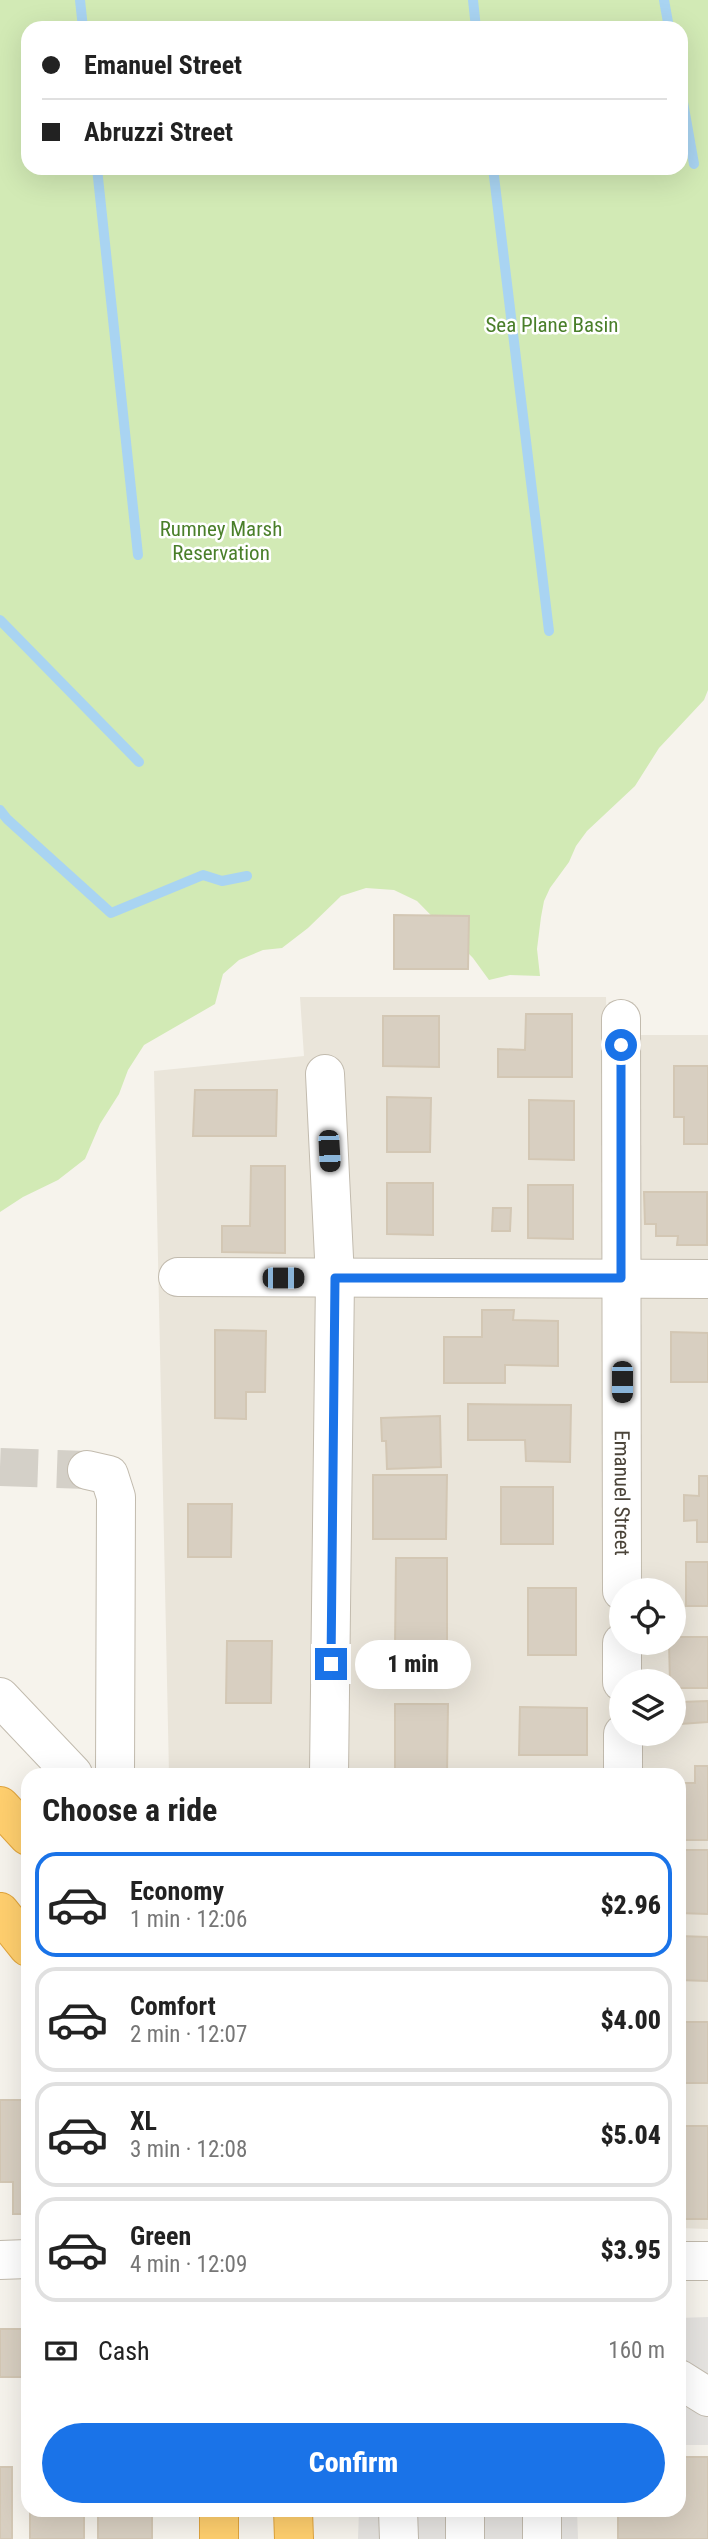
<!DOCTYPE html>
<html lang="en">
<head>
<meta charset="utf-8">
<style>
  :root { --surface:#fff; --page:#f2f2f2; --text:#222; --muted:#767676; --line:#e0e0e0; --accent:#1a73e8 }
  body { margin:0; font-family:"Roboto Condensed",sans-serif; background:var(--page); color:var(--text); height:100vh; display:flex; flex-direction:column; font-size:26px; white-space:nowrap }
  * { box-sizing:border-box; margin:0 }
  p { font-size:23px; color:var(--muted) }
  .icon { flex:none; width:38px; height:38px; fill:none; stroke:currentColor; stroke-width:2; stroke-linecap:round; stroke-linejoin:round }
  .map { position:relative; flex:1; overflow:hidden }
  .side { position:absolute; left:21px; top:1768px; width:665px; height:749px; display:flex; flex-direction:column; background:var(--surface); border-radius:21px; box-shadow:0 7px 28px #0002 }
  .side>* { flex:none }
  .banner { position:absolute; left:21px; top:21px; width:667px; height:154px; border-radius:21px; box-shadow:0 7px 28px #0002; display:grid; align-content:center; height:154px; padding:0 21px; background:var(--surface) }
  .buttons { position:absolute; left:609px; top:1578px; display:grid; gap:14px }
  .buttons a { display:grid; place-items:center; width:77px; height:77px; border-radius:50%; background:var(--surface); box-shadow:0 7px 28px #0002; font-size:35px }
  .end { position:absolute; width:32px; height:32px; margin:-16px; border:9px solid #1a73e8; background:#fff; box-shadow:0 0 0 4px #fff }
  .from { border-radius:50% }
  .bubble { position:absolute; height:49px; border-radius:24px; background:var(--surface); box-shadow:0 7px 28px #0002; font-size:23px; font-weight:800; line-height:49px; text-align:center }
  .car { position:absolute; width:21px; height:42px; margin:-21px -10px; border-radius:9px; box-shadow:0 0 5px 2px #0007; background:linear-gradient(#222 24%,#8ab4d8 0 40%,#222 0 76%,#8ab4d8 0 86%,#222 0) }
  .banner b { display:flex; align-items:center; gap:24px; height:66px; font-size:26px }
  .banner b+b { border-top:2px solid var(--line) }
  .banner i { width:18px; height:18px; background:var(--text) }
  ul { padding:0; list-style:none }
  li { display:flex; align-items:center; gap:21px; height:105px; margin:0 14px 10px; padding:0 7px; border:4px solid var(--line); border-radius:21px }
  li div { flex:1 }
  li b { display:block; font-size:26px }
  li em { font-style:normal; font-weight:800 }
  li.selected { border-color:var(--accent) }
  li>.icon { width:63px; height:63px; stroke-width:1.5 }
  h2 { padding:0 21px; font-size:32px; line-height:84px }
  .pay { display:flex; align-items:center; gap:18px; height:77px; padding:0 21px; font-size:26px }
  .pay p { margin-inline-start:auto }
  .primary-button { display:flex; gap:14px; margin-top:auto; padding:14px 21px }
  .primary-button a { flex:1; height:80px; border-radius:42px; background:var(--accent); color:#fff; font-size:28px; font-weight:800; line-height:80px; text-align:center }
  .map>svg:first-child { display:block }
  .residential { fill:#eae5da; fill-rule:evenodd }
  .green { fill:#d2eab5; fill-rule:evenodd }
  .parking { fill:#e5e3e0 }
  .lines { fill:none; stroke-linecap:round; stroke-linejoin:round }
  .stream { stroke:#a9d4f2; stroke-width:10 }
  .building { fill:#d8cfc1; stroke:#d3c7b4; stroke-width:2 }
  .minor-tunnel { stroke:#d4d0c8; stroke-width:38; stroke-dasharray:38 19; stroke-linecap:butt }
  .minor-casing { stroke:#c2bbae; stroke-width:40 }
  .highway-casing { stroke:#e0a43c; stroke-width:40 }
  .minor { stroke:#fff; stroke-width:38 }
  .highway { stroke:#ffcf6e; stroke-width:38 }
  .route { stroke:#1a73e8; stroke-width:9 }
  .labels { text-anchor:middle; stroke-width:5; stroke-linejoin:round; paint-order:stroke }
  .park-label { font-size:21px; fill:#4a7f2a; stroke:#fff }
  .street-label { font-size:21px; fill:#4b4439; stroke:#fff }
</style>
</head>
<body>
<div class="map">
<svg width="708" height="2539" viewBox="0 0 708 2539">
  <rect width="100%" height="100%" fill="#f6f3ec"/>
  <path class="residential" d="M300 997H606L607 1035H708V2229L679 2228V1774H169L154 1071 304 1056ZM621 1591H674V1643H621ZM621 1682H674V1734H621Z"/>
  <path class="green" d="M0 0H708V690L704 700 659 748 635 786 587 831 576 846 569 862 550 888 544 901 541 917 537 949 540 976 510 975 489 980 473 958 417 901 394 890 366 888 341 896 308 928 282 948 263 950 239 960 223 974 215 1004 144 1045 128 1070 119 1094 100 1124 85 1159 58 1180 23 1197 0 1212ZM28 28H681V168H28Z"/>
  <g class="parking">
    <polygon points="708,2317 708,2445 684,2445 679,2425 679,2318"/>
    <polygon points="359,2510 577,2510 578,2539 358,2539"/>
  </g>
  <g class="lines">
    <g class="stream">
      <polyline points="80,0 83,28"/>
      <polyline points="473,0 476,28"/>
      <polyline points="664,0 669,28"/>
      <polyline points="681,91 694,164"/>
      <polyline points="97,168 138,555"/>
      <polyline points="493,168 549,631"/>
      <polyline points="0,620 139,762"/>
      <polyline points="0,810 7,819 111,913 203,875 222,881 247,876"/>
    </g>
  </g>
  <g class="building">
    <polygon points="394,915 469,916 468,969 394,969"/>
    <polygon points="526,1014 572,1014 572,1077 498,1077 498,1049 525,1050"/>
    <polygon points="383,1016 439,1016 439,1067 383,1066"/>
    <polygon points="674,1066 708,1066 708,1144 684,1144 684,1117 674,1117"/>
    <polygon points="195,1090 277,1090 276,1136 193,1136"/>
    <polygon points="387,1097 431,1098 430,1152 387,1152"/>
    <polygon points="529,1100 574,1101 574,1160 529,1159"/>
    <polygon points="251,1166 285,1166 285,1253 222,1252 222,1226 250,1226"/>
    <polygon points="387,1183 433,1183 433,1235 387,1234"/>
    <polygon points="528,1185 573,1185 573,1239 528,1238"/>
    <polygon points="644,1192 707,1192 707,1245 677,1245 678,1236 656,1236 656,1224 645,1224"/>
    <polygon points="493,1208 511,1208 510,1231 492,1231"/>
    <polygon points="482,1310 514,1310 513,1320 558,1321 558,1366 505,1365 505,1383 444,1383 444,1337 482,1337"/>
    <polygon points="215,1330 266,1331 265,1392 246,1392 246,1419 215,1418"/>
    <polygon points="671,1332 708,1333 708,1382 671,1382"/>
    <polygon points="468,1404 571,1405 570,1462 526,1461 525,1440 468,1440"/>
    <polygon points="440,1416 441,1467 387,1469 386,1441 382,1441 381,1418"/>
    <polygon points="373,1475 447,1475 446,1539 373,1539"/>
    <polygon points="699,1476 708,1476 708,1542 697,1542 697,1520 684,1521 684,1495 699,1496"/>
    <rect x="501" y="1487" width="52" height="57"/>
    <polygon points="188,1504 232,1504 231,1557 188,1557"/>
    <polygon points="396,1558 447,1558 447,1650 395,1649"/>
    <rect x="686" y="1562" width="22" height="44"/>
    <rect x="528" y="1588" width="48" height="67"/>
    <polygon points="674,1637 708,1637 708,1688 674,1688 674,1682 670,1682 669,1643 674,1643"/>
    <polygon points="227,1641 272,1641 271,1703 226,1703"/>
    <polygon points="708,1701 708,1722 681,1724 680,1702"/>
    <polygon points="395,1704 448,1704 447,1774 395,1774"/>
    <polygon points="520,1707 587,1708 587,1755 519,1755"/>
    <polygon points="695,1766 708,1766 708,1840 679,1840 679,1783 695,1783"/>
    <polygon points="679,1850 708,1850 708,1914 679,1913"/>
    <polygon points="679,1936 708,1937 708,1981 679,1980"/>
    <rect x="679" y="2022" width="29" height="61"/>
    <polygon points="0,2100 28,2100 28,2214 13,2214 13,2182 0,2182"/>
    <rect x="679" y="2126" width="29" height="93"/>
    <rect x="0" y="2329" width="25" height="48"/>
    <polygon points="679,2457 708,2457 708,2539 618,2539 618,2510 679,2510"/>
    <rect x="0" y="2467" width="12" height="72"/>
    <rect x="30" y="2510" width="54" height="29"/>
    <rect x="98" y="2510" width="54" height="29"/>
  </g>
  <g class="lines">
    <polyline class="minor-tunnel" points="0,1467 87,1470"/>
    <g class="minor-casing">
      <g id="minor">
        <path id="s1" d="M621 1019 622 1591"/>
        <polyline points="325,1074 335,1278 329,1774"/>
        <polyline points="178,1277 708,1279"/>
        <polyline points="87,1470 109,1475 116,1497 115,1774"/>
        <polyline points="622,1643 622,1682"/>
        <polyline points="0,1697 73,1774"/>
        <polyline points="623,1734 623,1774"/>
        <polyline points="0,2260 28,2259"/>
        <polyline points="679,2261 708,2261"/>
        <polyline points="679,2379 708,2397"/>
        <polyline points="398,2510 399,2539"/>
        <polyline points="465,2510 465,2539"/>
        <polyline points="542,2510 542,2539"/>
      </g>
    </g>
    <g class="highway-casing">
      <g id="highway">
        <polyline points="0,1806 28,1836"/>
        <polyline points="0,1912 28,1947"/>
        <polyline points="219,2510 219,2539"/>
        <polyline points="293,2510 294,2539"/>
      </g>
    </g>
    <use href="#minor" class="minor"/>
    <use href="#highway" class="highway"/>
  </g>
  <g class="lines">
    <polyline class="route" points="331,1664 335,1278 621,1278 621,1045"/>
  </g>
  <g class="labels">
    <g class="park-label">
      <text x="552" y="332">Sea Plane Basin</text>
      <text x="221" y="536">Rumney Marsh<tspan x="221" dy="24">Reservation</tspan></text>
    </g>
    <g class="street-label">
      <text dy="7" stroke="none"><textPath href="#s1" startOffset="474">Emanuel Street</textPath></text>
    </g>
  </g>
</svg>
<div class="buttons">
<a><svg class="icon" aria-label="locate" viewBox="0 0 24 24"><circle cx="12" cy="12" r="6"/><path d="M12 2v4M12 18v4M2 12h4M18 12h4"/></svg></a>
<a><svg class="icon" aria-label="layers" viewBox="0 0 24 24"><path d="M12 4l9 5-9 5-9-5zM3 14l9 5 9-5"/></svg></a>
</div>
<i class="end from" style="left:621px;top:1045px"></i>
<i class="end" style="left:331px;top:1664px"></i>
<div class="bubble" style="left:355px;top:1640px;width:116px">1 min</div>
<i class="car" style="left:329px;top:1151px;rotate:177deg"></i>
<i class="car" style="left:283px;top:1278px;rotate:90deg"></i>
<i class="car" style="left:622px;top:1382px;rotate:180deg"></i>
<div class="banner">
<b><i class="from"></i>Emanuel Street</b>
<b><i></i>Abruzzi Street</b>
</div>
<section class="side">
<h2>Choose a ride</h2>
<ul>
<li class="selected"><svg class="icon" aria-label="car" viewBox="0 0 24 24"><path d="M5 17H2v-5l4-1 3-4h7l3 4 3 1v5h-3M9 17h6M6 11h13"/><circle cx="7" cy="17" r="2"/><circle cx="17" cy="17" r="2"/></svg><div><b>Economy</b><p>1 min · 12:06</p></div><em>$2.96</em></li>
<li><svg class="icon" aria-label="car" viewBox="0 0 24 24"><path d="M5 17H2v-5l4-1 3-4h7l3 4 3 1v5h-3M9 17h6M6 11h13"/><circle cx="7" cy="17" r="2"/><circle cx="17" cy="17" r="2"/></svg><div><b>Comfort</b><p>2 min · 12:07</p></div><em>$4.00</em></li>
<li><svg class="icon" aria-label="car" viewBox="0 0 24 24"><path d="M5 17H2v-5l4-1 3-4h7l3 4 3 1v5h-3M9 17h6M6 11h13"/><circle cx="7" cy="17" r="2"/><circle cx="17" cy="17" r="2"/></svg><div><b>XL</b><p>3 min · 12:08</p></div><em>$5.04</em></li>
<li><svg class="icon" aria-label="car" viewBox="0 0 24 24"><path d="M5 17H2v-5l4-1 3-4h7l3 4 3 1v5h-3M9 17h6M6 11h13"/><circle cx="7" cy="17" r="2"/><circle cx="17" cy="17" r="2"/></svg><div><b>Green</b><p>4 min · 12:09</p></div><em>$3.95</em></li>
</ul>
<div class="pay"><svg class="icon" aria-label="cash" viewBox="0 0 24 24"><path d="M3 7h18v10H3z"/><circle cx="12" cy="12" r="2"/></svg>Cash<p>160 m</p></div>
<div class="primary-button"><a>Confirm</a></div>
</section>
</div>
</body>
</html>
